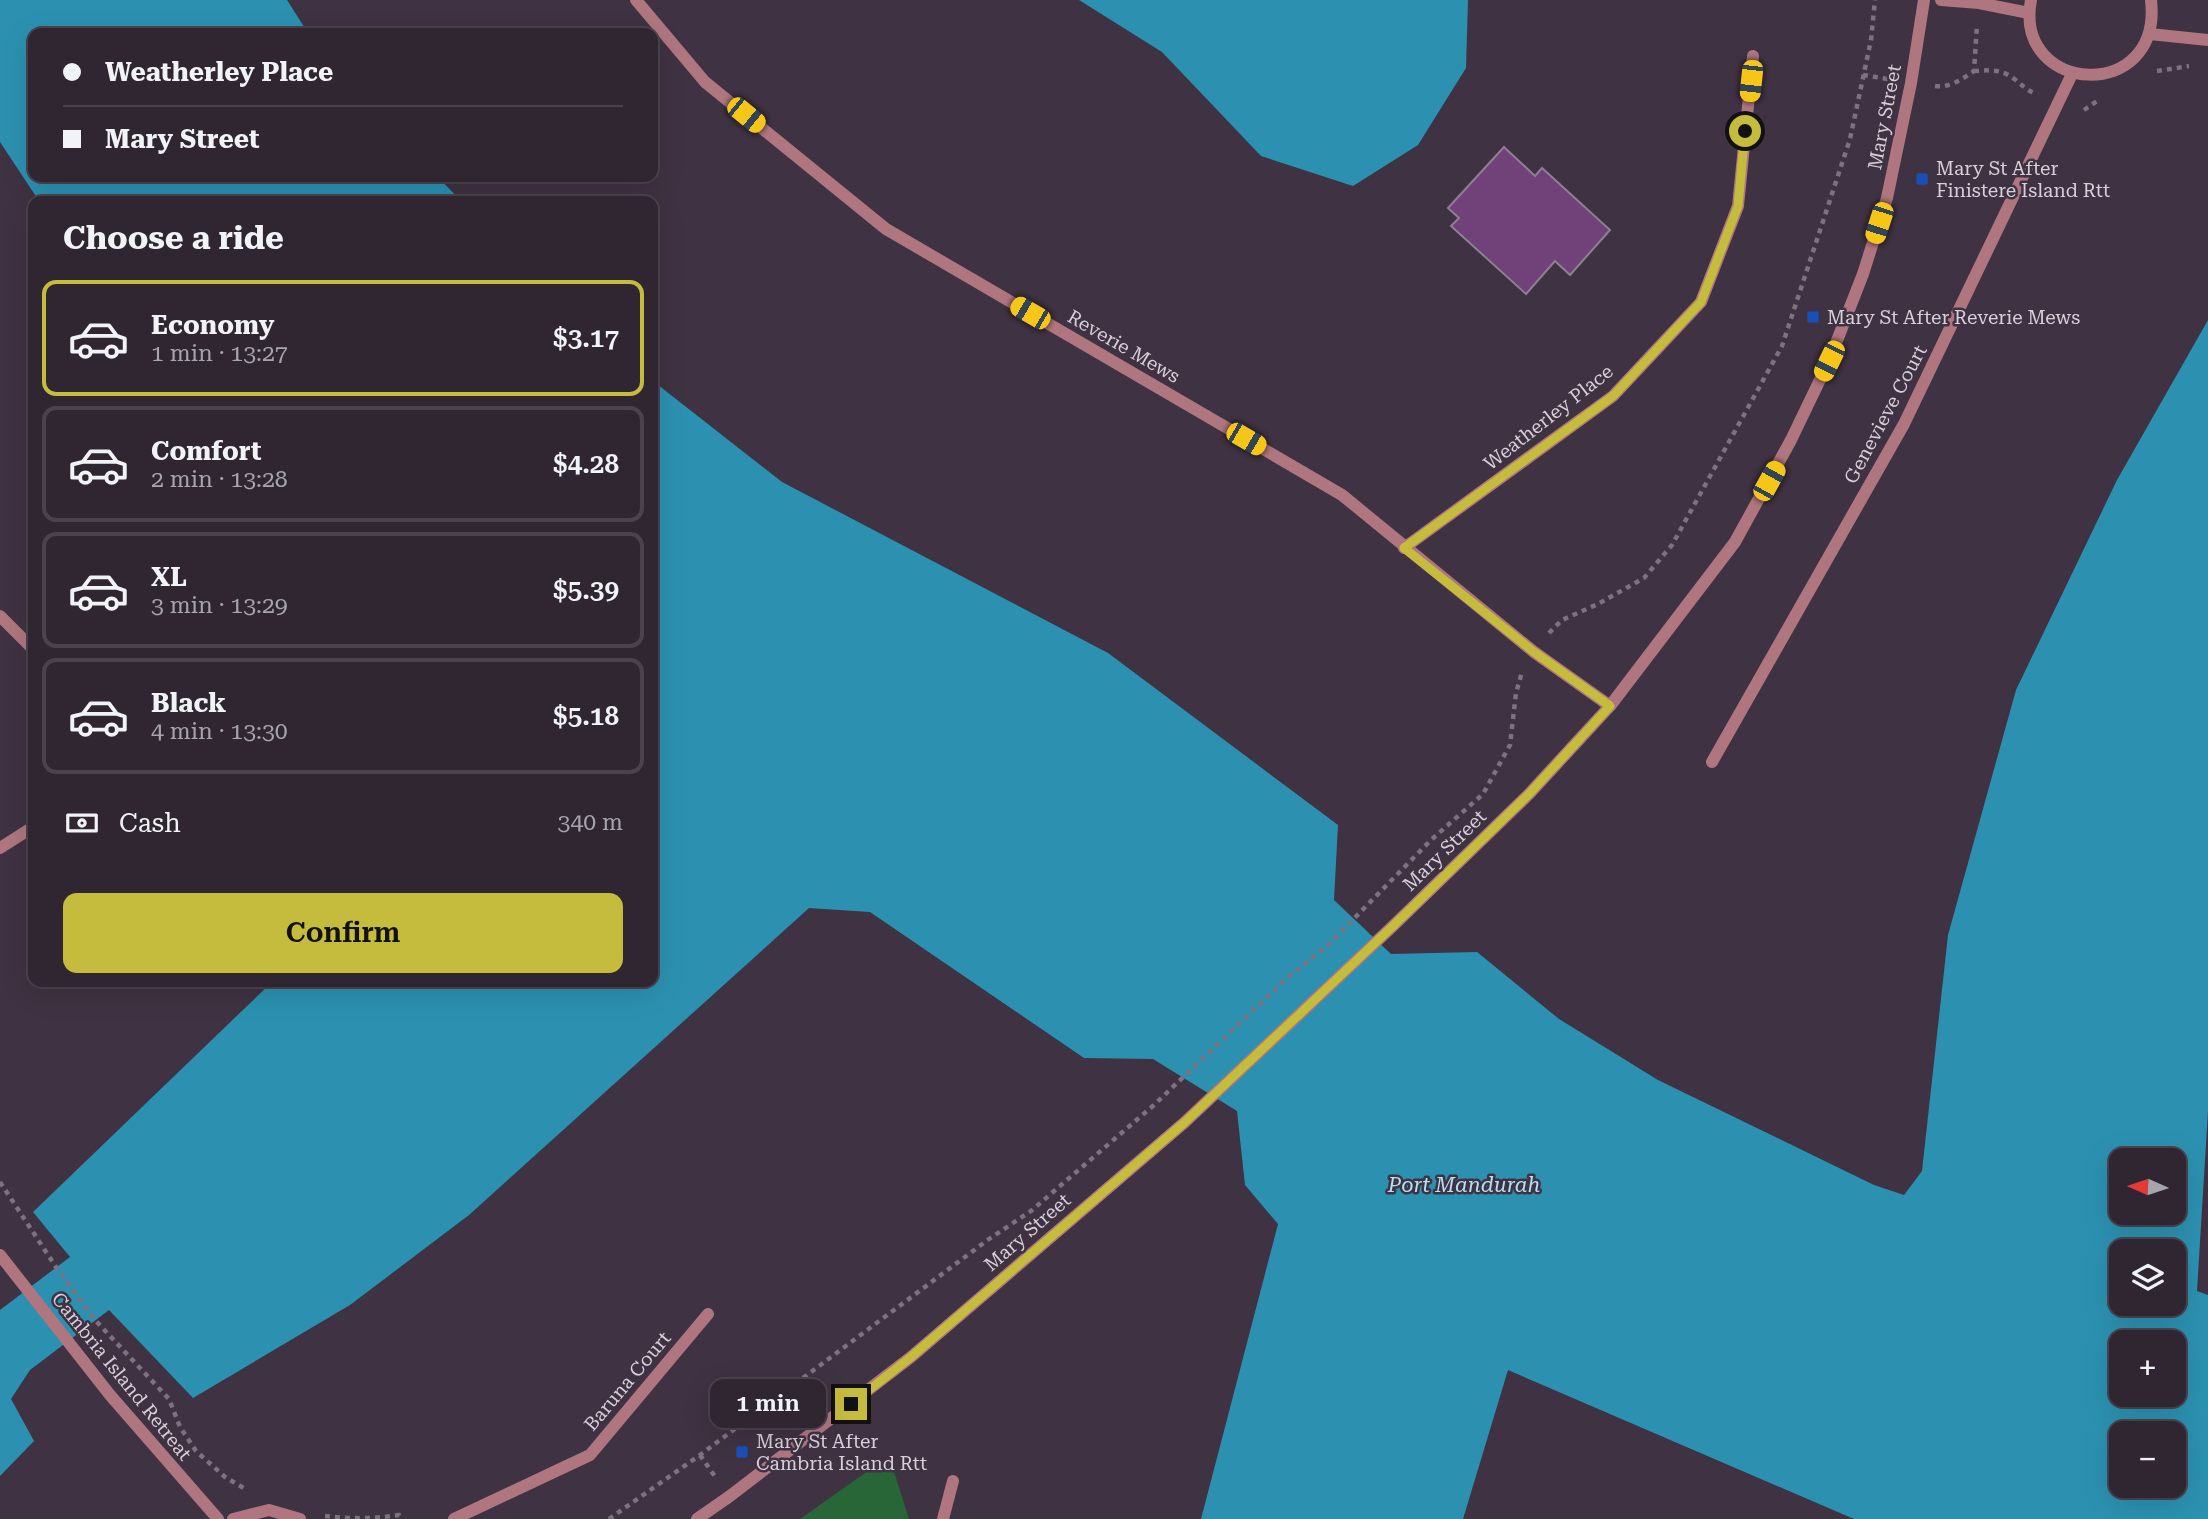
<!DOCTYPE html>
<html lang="en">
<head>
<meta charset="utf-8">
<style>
  :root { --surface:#2f2632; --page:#372e3a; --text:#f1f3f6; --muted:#a7a5ac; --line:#4a434d; --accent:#c5bc3d }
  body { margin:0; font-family:"Roboto Serif",serif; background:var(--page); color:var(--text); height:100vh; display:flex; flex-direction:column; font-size:26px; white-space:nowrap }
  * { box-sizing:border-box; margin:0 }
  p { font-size:23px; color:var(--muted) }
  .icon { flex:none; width:38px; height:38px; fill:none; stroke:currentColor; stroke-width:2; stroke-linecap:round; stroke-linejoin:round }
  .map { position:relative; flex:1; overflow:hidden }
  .drawer { position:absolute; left:28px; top:196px; width:630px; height:791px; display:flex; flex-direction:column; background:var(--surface); border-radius:14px; box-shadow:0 7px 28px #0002,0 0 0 2px var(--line) }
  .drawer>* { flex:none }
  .hud { position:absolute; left:28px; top:28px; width:630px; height:154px; border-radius:14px; box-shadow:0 7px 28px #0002,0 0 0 2px var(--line); display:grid; align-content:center; height:154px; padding:0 35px; background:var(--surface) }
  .needle { width:46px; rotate:273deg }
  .tools { position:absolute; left:2109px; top:1148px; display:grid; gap:14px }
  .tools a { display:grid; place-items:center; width:77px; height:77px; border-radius:14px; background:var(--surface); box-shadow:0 7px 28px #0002,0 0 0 2px var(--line); font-size:35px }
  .end { position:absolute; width:32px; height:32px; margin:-16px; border:9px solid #c5bc3d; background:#111; box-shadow:0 0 0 4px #111 }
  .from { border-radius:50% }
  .bubble { position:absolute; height:49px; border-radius:14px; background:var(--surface); box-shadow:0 7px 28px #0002,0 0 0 2px var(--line); font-size:23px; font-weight:600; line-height:49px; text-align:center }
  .car { position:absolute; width:21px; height:42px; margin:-21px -10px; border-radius:9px; box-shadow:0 0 5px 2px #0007; background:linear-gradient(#f5c518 24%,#345 0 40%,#f5c518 0 76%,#345 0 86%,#f5c518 0) }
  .hud b { display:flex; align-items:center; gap:24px; height:66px; font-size:26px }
  .hud b+b { border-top:2px solid var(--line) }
  .hud i { width:18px; height:18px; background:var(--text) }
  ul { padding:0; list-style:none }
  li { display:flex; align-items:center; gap:21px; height:116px; margin:0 14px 10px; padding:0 21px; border:4px solid var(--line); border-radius:14px }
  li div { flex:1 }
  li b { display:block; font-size:26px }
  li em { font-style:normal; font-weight:600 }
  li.on { border-color:var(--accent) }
  li>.icon { width:63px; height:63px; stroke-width:1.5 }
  h2 { padding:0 35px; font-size:32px; line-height:84px }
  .pay { display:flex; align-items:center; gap:18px; height:77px; padding:0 35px; font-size:26px }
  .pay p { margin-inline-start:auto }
  .cta { display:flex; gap:14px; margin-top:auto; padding:14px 35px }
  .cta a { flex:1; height:80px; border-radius:14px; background:var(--accent); color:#111; font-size:28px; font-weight:600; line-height:80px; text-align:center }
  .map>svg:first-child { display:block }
  .green { fill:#286537 }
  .water { fill:#2c91b1; fill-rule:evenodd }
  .building { fill:#704279; stroke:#8e7f91; stroke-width:2 }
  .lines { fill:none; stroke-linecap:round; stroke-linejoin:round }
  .path { stroke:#7d7280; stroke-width:4.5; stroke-dasharray:5 5; stroke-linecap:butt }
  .minor { stroke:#af767f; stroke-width:12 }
  .route { stroke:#c5bc3d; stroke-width:9 }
  .transit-dot { fill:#1a4fb4; stroke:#3f3242; stroke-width:2.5 }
  .labels { text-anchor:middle; stroke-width:5; stroke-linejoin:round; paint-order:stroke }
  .street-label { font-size:19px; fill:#d7cfd9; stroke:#3f3242 }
  .poi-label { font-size:19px; fill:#d7cfd9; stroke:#3f3242; text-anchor:start }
  .water-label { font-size:21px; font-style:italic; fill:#b4e1f3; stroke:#3f3242 }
</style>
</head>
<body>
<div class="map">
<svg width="2208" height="1519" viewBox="0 0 2208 1519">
  <rect width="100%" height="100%" fill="#3f3242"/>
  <polygon class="green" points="889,1456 909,1519 800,1519"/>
  <g class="water">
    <polygon points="0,0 287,0 308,33 33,33 33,177 438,177 461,201 39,201 0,142"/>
    <polygon points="1079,0 1468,0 1466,68 1418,145 1353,186 1261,156 1162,52"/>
    <path d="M2208 320V1111L2197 1291 2208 1295V1519H1854L1508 1370 1463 1519H1201L1278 1224 1245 1185 1237 1111 1153 1059 1084 1058 870 912 809 908 469 1215 350 1305 193 1398 109 1310 30 1370 11 1399 34 1441 0 1476V1310L70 1257 33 1212 272 982H653V381L782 482 1108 653 1338 825 1334 900 1391 954 1477 952 1559 1019 1658 1080 1874 1185 1904 1195 1922 1171 1948 935 2016 690 2117 480ZM2121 1160H2174V1213H2121ZM2121 1251H2174V1304H2121ZM2121 1342H2174V1395H2121ZM2121 1433H2174V1486H2121Z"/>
  </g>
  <polygon class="building" points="1504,147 1535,176 1542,168 1610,230 1570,275 1555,261 1526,294 1451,226 1459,218 1448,208"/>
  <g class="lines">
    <g class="path">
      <path d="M1974 71C1987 70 2001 69 2013 78 2021 84 2026 90 2036 94"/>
      <polyline points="2157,71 2189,66"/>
      <polyline points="1863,75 1888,79"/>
      <path d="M1935 86C1950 88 1962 79 1974 71L1977 25"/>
      <polyline points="2084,110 2100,99"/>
      <polyline points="1549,633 1562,620 1598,604 1644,578 1672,545 1782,346 1850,139 1871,40 1875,0"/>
      <polyline points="0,1182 56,1267 96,1321 169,1399 180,1427 196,1451 225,1477 247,1490"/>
      <polyline points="700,1455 716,1478"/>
      <path d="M325 1516C349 1519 375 1519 399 1515L401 1519"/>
      <polyline points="609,1519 700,1455 989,1239 1031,1211 1154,1105 1287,978 1328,945 1431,840 1483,794 1510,745 1516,693 1522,672"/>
    </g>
    <g class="minor">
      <polyline points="636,0 705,82 886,229 1342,495 1534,652 1610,706"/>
      <polyline points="1941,0 1979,3 2029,13"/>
      <path d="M2031 0C2013 95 2163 104 2151 0"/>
      <polyline points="2150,34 2208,40"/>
      <polyline points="1404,548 1613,396 1701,302 1738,206 1753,56"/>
      <polyline points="0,616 33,649"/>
      <polyline points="1712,762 1904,424 2072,74"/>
      <polyline points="0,848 33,827"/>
      <polyline points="0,1255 110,1395 218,1519"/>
      <polyline points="233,1519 269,1510 300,1519"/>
      <polyline points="454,1519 590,1455 708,1314"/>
      <polyline points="697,1519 730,1496 911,1357 1185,1122 1394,925 1529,794 1610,706 1735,542 1791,440 1829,361 1863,274 1887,198 1911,83 1924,0"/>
      <polyline points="943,1519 953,1481"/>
    </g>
  </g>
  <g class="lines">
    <polyline class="route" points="851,1404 911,1357 1185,1122 1394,925 1529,794 1610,706 1534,652 1404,548 1613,396 1701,302 1738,206 1745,131"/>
  </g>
  <g class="transit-dot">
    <rect x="1915" y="172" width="14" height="14" rx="3.5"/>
    <rect x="1806" y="310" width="14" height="14" rx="3.5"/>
    <rect x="735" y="1445" width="14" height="14" rx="3.5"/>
  </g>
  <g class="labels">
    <g class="street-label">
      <text transform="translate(1884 117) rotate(-79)" y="7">Mary Street</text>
      <text transform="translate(1124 346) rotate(30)" y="7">Reverie Mews</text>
      <text transform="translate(1885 414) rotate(-62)" y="7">Genevieve Court</text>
      <text transform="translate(1548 417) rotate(-38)" y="7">Weatherley Place</text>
      <text transform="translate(1444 850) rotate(-44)" y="7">Mary Street</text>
      <text transform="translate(1027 1232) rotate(-41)" y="7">Mary Street</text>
      <text transform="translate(122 1376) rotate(51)" y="7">Cambria Island Retreat</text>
      <text transform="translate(627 1381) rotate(-50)" y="7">Baruna Court</text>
    </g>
    <g class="poi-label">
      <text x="1936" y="175">Mary St After<tspan x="1936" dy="22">Finistere Island Rtt</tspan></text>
      <text x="1827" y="324">Mary St After Reverie Mews</text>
      <text x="756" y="1448">Mary St After<tspan x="756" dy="22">Cambria Island Rtt</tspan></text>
    </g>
    <g class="water-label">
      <text x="1464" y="1192">Port Mandurah</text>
    </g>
  </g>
</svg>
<div class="tools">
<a><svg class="needle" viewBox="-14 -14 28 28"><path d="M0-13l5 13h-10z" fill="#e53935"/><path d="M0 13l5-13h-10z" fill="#a7a5ac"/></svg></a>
<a><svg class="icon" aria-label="layers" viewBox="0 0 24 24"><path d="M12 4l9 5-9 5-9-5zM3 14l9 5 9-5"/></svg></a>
<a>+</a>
<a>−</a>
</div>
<i class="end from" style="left:1745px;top:131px"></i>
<i class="end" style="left:851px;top:1404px"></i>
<div class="bubble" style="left:710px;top:1379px;width:116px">1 min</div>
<i class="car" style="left:1751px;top:81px;rotate:186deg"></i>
<i class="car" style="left:746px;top:115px;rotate:129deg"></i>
<i class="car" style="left:1879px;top:223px;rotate:198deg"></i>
<i class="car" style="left:1030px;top:313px;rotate:300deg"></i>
<i class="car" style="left:1829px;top:361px;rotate:206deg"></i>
<i class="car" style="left:1246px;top:439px;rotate:120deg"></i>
<i class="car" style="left:1769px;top:481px;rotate:29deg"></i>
<div class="hud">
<b><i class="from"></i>Weatherley Place</b>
<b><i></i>Mary Street</b>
</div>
<section class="drawer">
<h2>Choose a ride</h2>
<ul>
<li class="on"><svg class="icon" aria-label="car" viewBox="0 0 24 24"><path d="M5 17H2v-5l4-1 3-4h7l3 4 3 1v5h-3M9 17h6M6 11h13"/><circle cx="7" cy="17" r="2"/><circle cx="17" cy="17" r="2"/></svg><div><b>Economy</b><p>1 min · 13:27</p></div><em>$3.17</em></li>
<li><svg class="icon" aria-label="car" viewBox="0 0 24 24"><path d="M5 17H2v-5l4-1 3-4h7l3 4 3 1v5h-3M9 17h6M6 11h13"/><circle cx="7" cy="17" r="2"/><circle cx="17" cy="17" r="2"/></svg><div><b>Comfort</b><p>2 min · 13:28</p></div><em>$4.28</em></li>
<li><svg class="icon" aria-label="car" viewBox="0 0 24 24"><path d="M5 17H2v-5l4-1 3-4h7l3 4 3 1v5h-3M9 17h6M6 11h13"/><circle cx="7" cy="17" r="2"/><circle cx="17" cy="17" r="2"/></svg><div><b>XL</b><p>3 min · 13:29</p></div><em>$5.39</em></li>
<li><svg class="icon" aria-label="car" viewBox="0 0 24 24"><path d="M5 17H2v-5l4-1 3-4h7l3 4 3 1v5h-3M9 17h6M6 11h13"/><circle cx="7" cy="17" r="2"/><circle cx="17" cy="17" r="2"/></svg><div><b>Black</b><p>4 min · 13:30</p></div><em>$5.18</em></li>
</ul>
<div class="pay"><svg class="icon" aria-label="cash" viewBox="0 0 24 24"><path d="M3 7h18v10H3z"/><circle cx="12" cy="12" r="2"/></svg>Cash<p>340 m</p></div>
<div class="cta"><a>Confirm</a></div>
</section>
</div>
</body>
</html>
